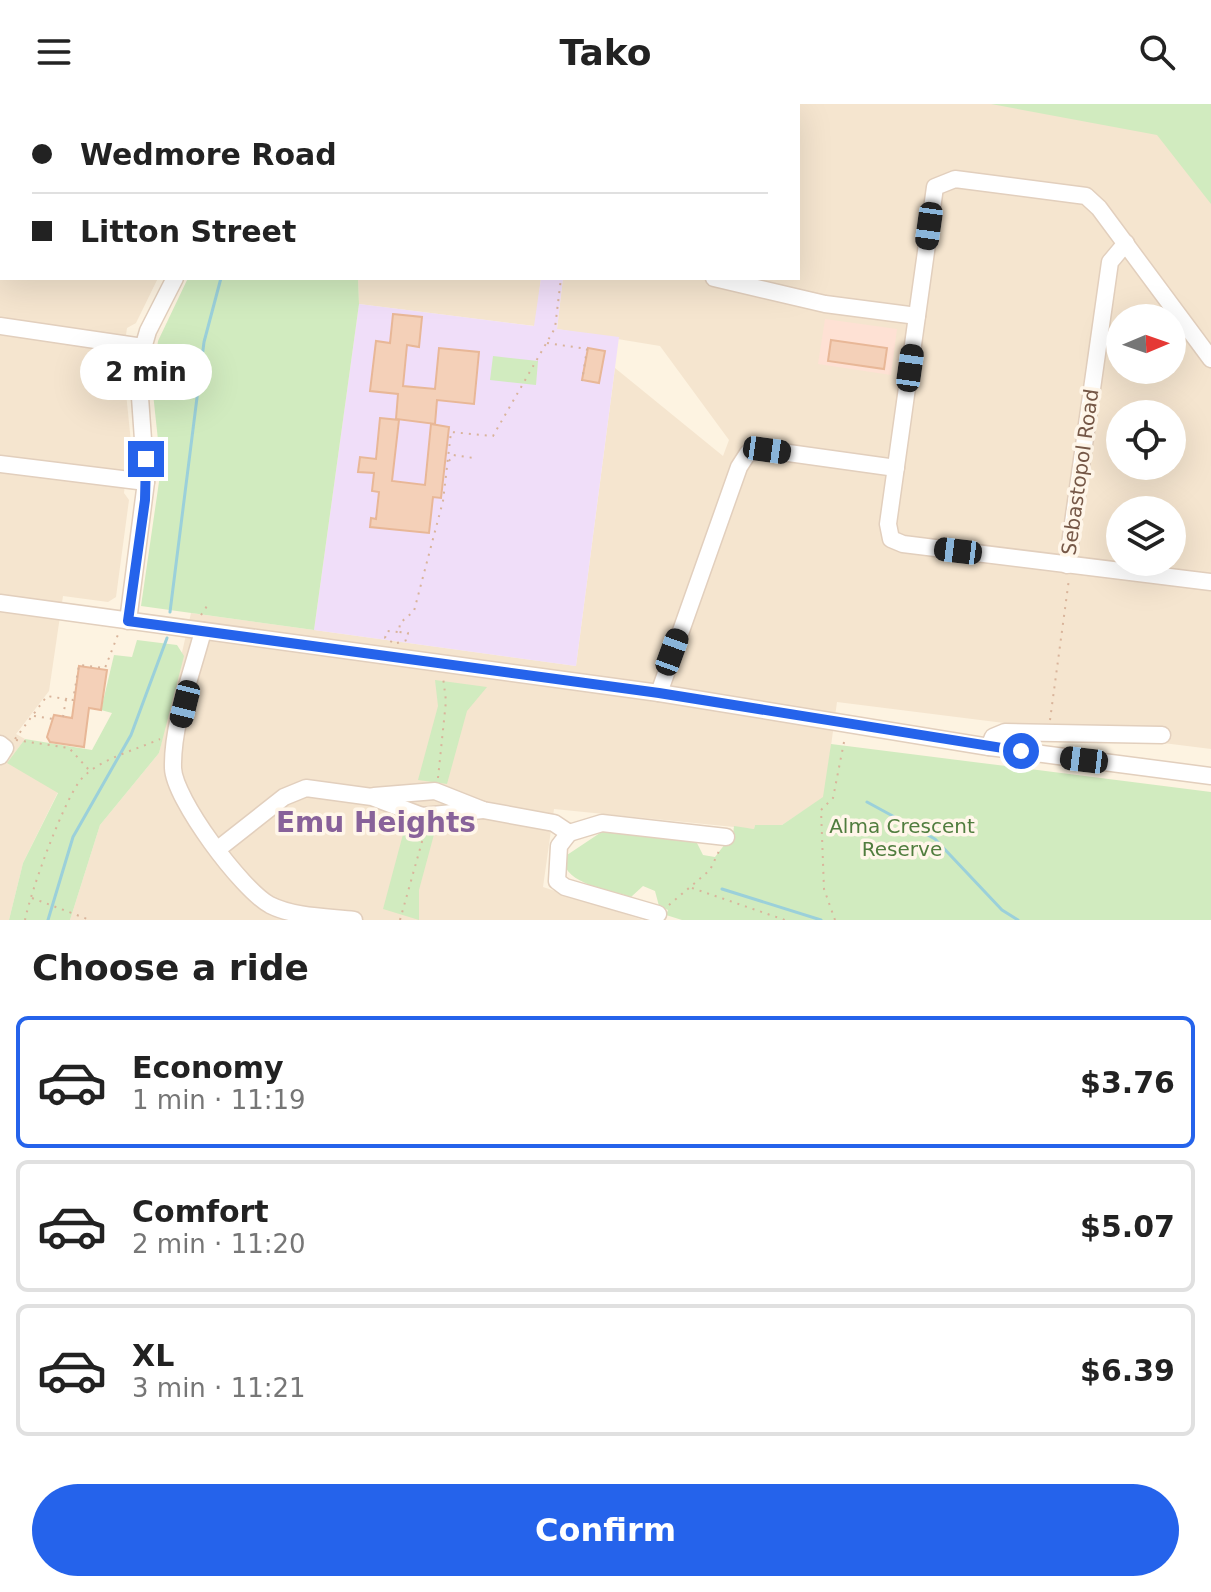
<!DOCTYPE html>
<html lang="en">
<head>
<meta charset="utf-8">
<style>
  :root { --surface:#fff; --page:#f6f6f6; --text:#222; --muted:#767676; --line:#e0e0e0; --accent:#2563eb }
  body { margin:0; font-family:"DejaVu Sans",sans-serif; background:var(--page); color:var(--text); height:100vh; display:flex; flex-direction:column; font-size:30px; white-space:nowrap }
  * { box-sizing:border-box; margin:0 }
  p { font-size:26px; color:var(--muted) }
  .icon { flex:none; width:44px; height:44px; fill:none; stroke:currentColor; stroke-width:2; stroke-linecap:round; stroke-linejoin:round }
  .map { position:relative; height:816px; overflow:hidden }
  .panel { display:flex; flex-direction:column; background:var(--surface); flex:1 }
  .panel>* { flex:none }
  .hud { position:absolute; left:0px; top:0px; width:800px; height:176px; box-shadow:0 8px 32px #0002; display:grid; align-content:center; height:176px; padding:0 32px; background:var(--surface) }
  .needle { width:52px; rotate:88deg }
  .fabs { position:absolute; left:1106px; top:200px; display:grid; gap:16px }
  .fabs a { display:grid; place-items:center; width:80px; height:80px; border-radius:50%; background:var(--surface); box-shadow:0 8px 32px #0002; font-size:40px }
  .end { position:absolute; width:36px; height:36px; margin:-18px; border:10px solid #2563eb; background:#fff; box-shadow:0 0 0 4px #fff }
  .from { border-radius:50% }
  .bubble { position:absolute; height:56px; border-radius:28px; background:var(--surface); box-shadow:0 8px 32px #0002; font-size:26px; font-weight:700; line-height:56px; text-align:center }
  .car { position:absolute; width:24px; height:48px; margin:-24px -12px; border-radius:10px; box-shadow:0 0 6px 2px #0007; background:linear-gradient(#222 24%,#8ab4d8 0 40%,#222 0 76%,#8ab4d8 0 86%,#222 0) }
  .hud b { display:flex; align-items:center; gap:28px; height:76px; font-size:30px }
  .hud b+b { border-top:2px solid var(--line) }
  .hud i { width:20px; height:20px; background:var(--text) }
  ul { padding:0; list-style:none }
  li { display:flex; align-items:center; gap:24px; height:132px; margin:0 16px 12px; padding:0 16px; border:4px solid var(--line); border-radius:12px }
  li div { flex:1 }
  li b { display:block; font-size:30px }
  li em { font-style:normal; font-weight:700 }
  li.selected { border-color:var(--accent) }
  li>.icon { width:72px; height:72px; stroke-width:1.5 }
  h2 { padding:0 32px; font-size:36px; line-height:96px }
  .action { display:flex; gap:16px; margin-top:auto; padding:16px 32px }
  .action a { flex:1; height:92px; border-radius:48px; background:var(--accent); color:#fff; font-size:32px; font-weight:700; line-height:92px; text-align:center }
  header { display:flex; justify-content:space-between; align-items:center; height:104px; padding:0 32px; background:var(--surface); font-size:36px; font-weight:700 }
  .map>svg:first-child { display:block }
  .residential { fill:#f5e5cf; fill-rule:evenodd }
  .commercial { fill:#fee1d4 }
  .education { fill:#f0def9 }
  .green { fill:#d1ebbf }
  .lines { fill:none; stroke-linecap:round; stroke-linejoin:round }
  .stream { stroke:#9bd0da; stroke-width:3 }
  .building { fill:#f4d0b8; stroke:#e8b797; stroke-width:2 }
  .minor-casing { stroke:#e2cfbd; stroke-width:19 }
  .path { stroke:#d9b49b; stroke-width:2; stroke-dasharray:2 6; stroke-linecap:butt }
  .minor { stroke:#fff; stroke-width:16 }
  .route { stroke:#2563eb; stroke-width:10 }
  .labels { text-anchor:middle; stroke-width:7; stroke-linejoin:round; paint-order:stroke }
  .street-label { font-size:20px; fill:#765847; stroke:#fff6e9 }
  .park-label { font-size:20px; fill:#507d3e; stroke:#fff6e9 }
  .district-label { font-size:28px; font-weight:bold; fill:#88629a; stroke:#fff6e9 }
</style>
</head>
<body>
<header><svg class="icon" aria-label="menu" viewBox="0 0 24 24"><path d="M4 6h16M4 12h16M4 18h16"/></svg>Tako<svg class="icon" aria-label="search" viewBox="0 0 24 24"><circle cx="10" cy="10" r="6"/><path d="M15 15l6 6"/></svg></header>
<div class="map">
<svg width="1211" height="816" viewBox="0 0 1211 816">
  <rect width="100%" height="100%" fill="#fdf3e1"/>
  <g class="residential">
    <polygon points="0,0 221,0 2,2 2,174 158,174 136,219 127,224 123,251 127,257 125,279 133,358 127,363 124,389 129,396 116,493 108,498 63,492 49,587 16,630 25,635 8,658 58,688 23,759 9,816 0,816"/>
    <path d="M345 0H1091L1211 17V645L837 598 824 693 782 721H755L754 725 554 705 543 783 643 816H70L100 721 159 649 191 509 576 562 615 264 723 352 729 336 660 242 557 225 563 174H798V2ZM1120 214H1172V266H1120ZM1120 310H1172V362H1120ZM1120 406H1172V458H1120Z"/>
    <polygon points="358,174 541,174 535,222 359,200"/>
  </g>
  <polygon class="commercial" points="825,215 897,225 891,271 818,260"/>
  <polygon class="education" points="541,174 563,174 557,225 619,233 576,562 314,526 359,200 534,222"/>
  <g class="green">
    <polygon points="991,0 1211,0 1211,100 1157,31"/>
    <polygon points="188,174 358,174 359,200 314,526 141,502 161,364 152,280 158,237"/>
    <polygon points="493,252 538,257 536,281 490,276"/>
    <polygon points="137,536 177,541 184,552 159,649 100,721 70,816 9,816 23,759 58,689 7,659 25,635 92,646 112,609 101,606 114,551 132,553"/>
    <polygon points="435,576 487,583 467,607 447,680 418,676 438,602"/>
    <path d="M831 640 1211 688V816H682L666 811 668 806 659 802 655 787 643 782 631 793C610 786 561 780 564 753L603 727 696 737 703 751 715 753 725 740H732L734 722 754 725 755 721H782L823 693Z"/>
    <polygon points="406,719 436,723 419,786 419,816 383,805"/>
  </g>
  <g class="lines">
    <g class="stream">
      <polyline points="278,2 278,0"/>
      <polyline points="170,508 204,238 221,174"/>
      <polyline points="867,698 935,735 1002,806 1018,816"/>
      <polyline points="722,785 821,816"/>
      <polyline points="48,816 73,733 131,631 167,534"/>
    </g>
  </g>
  <g class="building">
    <polygon points="393,210 422,213 419,243 407,241 403,282 435,285 439,244 479,248 474,300 437,296 435,320 396,315 398,290 370,287 376,237 390,239"/>
    <polygon points="831,236 887,244 884,265 828,257"/>
    <polygon points="588,244 605,247 599,279 582,276"/>
    <polygon points="380,314 399,316 392,377 425,381 431,320 449,323 441,394 433,393 429,429 370,423 371,414 376,415 379,388 372,387 374,369 358,368 360,353 376,355"/>
    <polygon points="79,562 107,566 101,606 89,604 84,643 50,638 47,633 54,611 72,614"/>
  </g>
  <g class="lines">
    <g class="minor-casing">
      <g id="minor">
        <polyline points="592,0 605,2"/>
        <polyline points="236,2 236,0"/>
        <polyline points="419,2 419,0"/>
        <polyline points="0,81 2,81"/>
        <polyline points="714,174 825,200 917,212"/>
        <polyline points="0,222 143,243"/>
        <polyline points="1211,255 1099,104 1086,92 955,75 935,83 888,420 891,435 903,440 1211,478"/>
        <polyline points="0,360 146,378"/>
        <polyline points="1067,461 1110,158 1126,139"/>
        <polyline points="0,499 659,589 989,643 1211,672"/>
        <polyline points="128,517 146,378 139,279 141,251 148,227 175,174"/>
        <path d="M203 527C192 569 172 620 173 664 174 695 242 786 270 801 294 813 327 813 354 816"/>
        <polyline points="659,589 739,363 748,349 767,346 896,364"/>
        <polyline points="0,640 5,644 0,652"/>
        <polyline points="989,643 993,633 1005,628 1162,631"/>
        <polyline points="374,692 435,687 483,706 554,719 569,729"/>
        <polyline points="569,729 602,719 726,733"/>
        <polyline points="569,729 559,742 557,777 565,783 658,810"/>
        <polyline points="218,745 284,693 306,684 372,693 422,712 483,706"/>
      </g>
    </g>
    <g class="path">
      <polyline points="547,239 587,245 582,277"/>
      <polyline points="449,357 453,351 474,354"/>
      <polyline points="201,511 207,502"/>
      <polyline points="392,538 385,534 387,527 399,528 400,519 414,507 443,397 451,328 493,332 555,224 561,174"/>
      <polyline points="397,539 407,536 408,529 399,528"/>
      <polyline points="34,612 53,615"/>
      <polyline points="63,613 66,595 73,596 79,561 105,564 119,528"/>
      <polyline points="1050,616 1069,475"/>
      <polyline points="15,635 47,592 66,595 67,591"/>
      <polyline points="16,636 69,644 90,667"/>
      <polyline points="438,674 446,597 443,573"/>
      <polyline points="692,784 785,816"/>
      <polyline points="32,794 90,816"/>
      <polyline points="669,801 710,766 720,745"/>
      <path d="M25 816C31 786 62 702 79 678 95 656 136 646 160 635"/>
      <polyline points="400,816 425,727"/>
      <polyline points="835,816 824,785 821,706 833,694 845,633"/>
    </g>
    <use href="#minor" class="minor"/>
  </g>
  <g class="lines">
    <polyline class="route" points="146,355 145,396 128,517 659,589 1021,647"/>
  </g>
  <g class="labels">
    <g class="street-label">
      <text transform="translate(1080 368) rotate(-82)" y="7">Sebastopol Road</text>
    </g>
    <g class="park-label">
      <text x="902" y="729">Alma Crescent<tspan x="902" dy="23">Reserve</tspan></text>
    </g>
    <g class="district-label">
      <text x="376" y="728">Emu Heights</text>
    </g>
  </g>
</svg>
<div class="fabs">
<a><svg class="needle" viewBox="-14 -14 28 28"><path d="M0-13l5 13h-10z" fill="#e53935"/><path d="M0 13l5-13h-10z" fill="#767676"/></svg></a>
<a><svg class="icon" aria-label="locate" viewBox="0 0 24 24"><circle cx="12" cy="12" r="6"/><path d="M12 2v4M12 18v4M2 12h4M18 12h4"/></svg></a>
<a><svg class="icon" aria-label="layers" viewBox="0 0 24 24"><path d="M12 4l9 5-9 5-9-5zM3 14l9 5 9-5"/></svg></a>
</div>
<i class="end from" style="left:1021px;top:647px"></i>
<i class="end" style="left:146px;top:355px"></i>
<div class="bubble" style="left:80px;top:240px;width:132px">2 min</div>
<i class="car" style="left:929px;top:122px;rotate:188deg"></i>
<i class="car" style="left:910px;top:264px;rotate:8deg"></i>
<i class="car" style="left:767px;top:346px;rotate:98deg"></i>
<i class="car" style="left:958px;top:447px;rotate:277deg"></i>
<i class="car" style="left:672px;top:548px;rotate:20deg"></i>
<i class="car" style="left:185px;top:600px;rotate:194deg"></i>
<i class="car" style="left:1084px;top:656px;rotate:277deg"></i>
<div class="hud">
<b><i class="from"></i>Wedmore Road</b>
<b><i></i>Litton Street</b>
</div>
</div>
<section class="panel">
<h2>Choose a ride</h2>
<ul>
<li class="selected"><svg class="icon" aria-label="car" viewBox="0 0 24 24"><path d="M5 17H2v-5l4-1 3-4h7l3 4 3 1v5h-3M9 17h6M6 11h13"/><circle cx="7" cy="17" r="2"/><circle cx="17" cy="17" r="2"/></svg><div><b>Economy</b><p>1 min · 11:19</p></div><em>$3.76</em></li>
<li><svg class="icon" aria-label="car" viewBox="0 0 24 24"><path d="M5 17H2v-5l4-1 3-4h7l3 4 3 1v5h-3M9 17h6M6 11h13"/><circle cx="7" cy="17" r="2"/><circle cx="17" cy="17" r="2"/></svg><div><b>Comfort</b><p>2 min · 11:20</p></div><em>$5.07</em></li>
<li><svg class="icon" aria-label="car" viewBox="0 0 24 24"><path d="M5 17H2v-5l4-1 3-4h7l3 4 3 1v5h-3M9 17h6M6 11h13"/><circle cx="7" cy="17" r="2"/><circle cx="17" cy="17" r="2"/></svg><div><b>XL</b><p>3 min · 11:21</p></div><em>$6.39</em></li>
</ul>
<div class="action"><a>Confirm</a></div>
</section>
</body>
</html>
